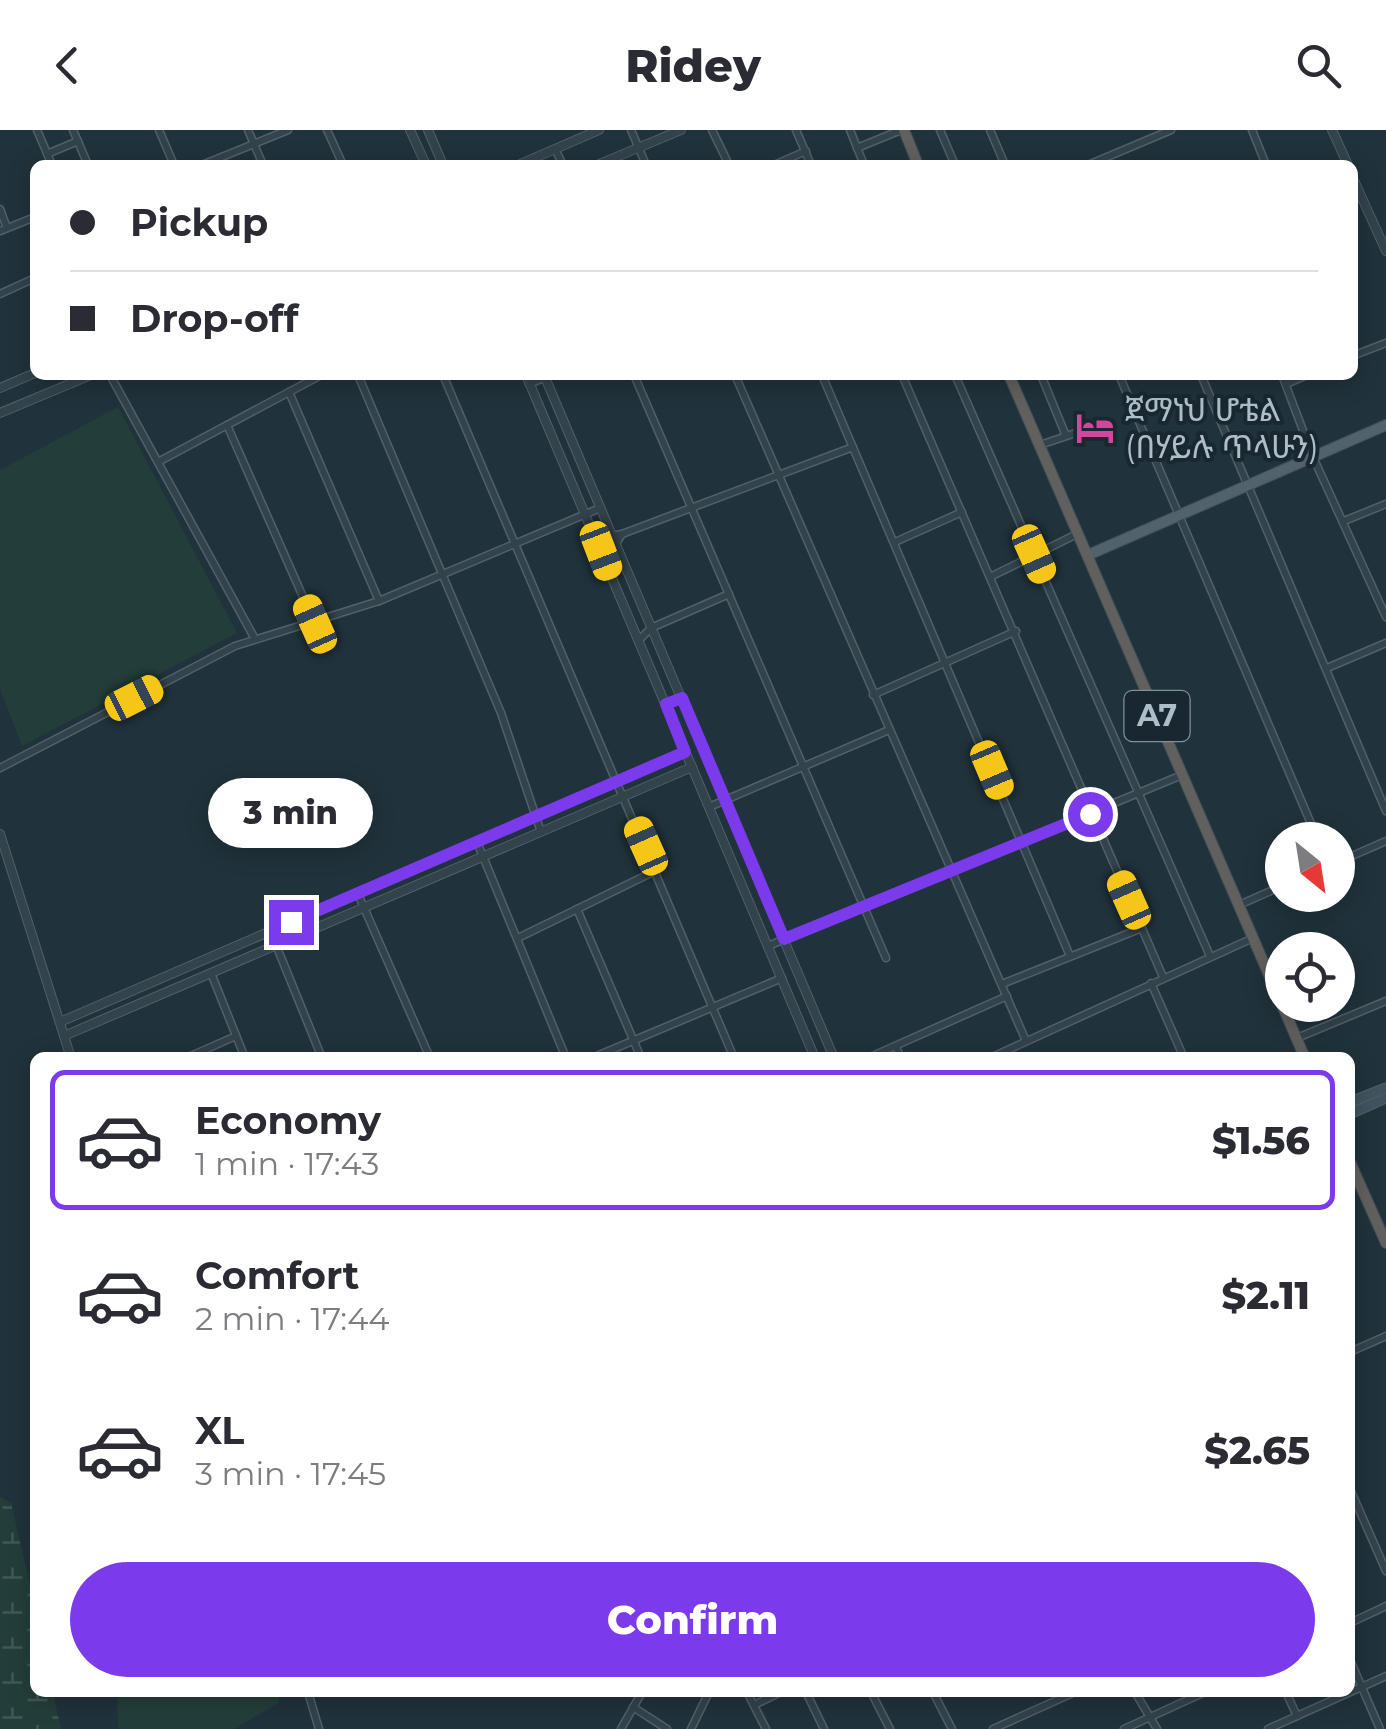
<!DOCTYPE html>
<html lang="en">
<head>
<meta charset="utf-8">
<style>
  :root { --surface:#fff; --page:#f7f7f7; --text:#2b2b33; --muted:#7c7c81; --line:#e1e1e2; --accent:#7c3aed }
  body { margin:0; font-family:Montserrat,"Noto Sans Ethiopic",sans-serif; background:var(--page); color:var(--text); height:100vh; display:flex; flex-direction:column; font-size:38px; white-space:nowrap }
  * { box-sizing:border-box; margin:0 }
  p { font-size:32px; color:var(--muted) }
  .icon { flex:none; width:55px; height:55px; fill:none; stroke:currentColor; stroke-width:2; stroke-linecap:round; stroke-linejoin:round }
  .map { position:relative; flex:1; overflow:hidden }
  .sheet { position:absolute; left:30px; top:922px; width:1325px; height:645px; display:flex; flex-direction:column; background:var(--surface); border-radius:15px; box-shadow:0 5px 25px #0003 }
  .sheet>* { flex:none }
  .hud { position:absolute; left:30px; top:30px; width:1328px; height:220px; border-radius:15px; box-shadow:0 5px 25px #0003; display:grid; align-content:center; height:220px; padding:0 40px; background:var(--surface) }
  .needle { width:65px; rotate:150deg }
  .tools { position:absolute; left:1265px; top:692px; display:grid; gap:20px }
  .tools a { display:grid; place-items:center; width:90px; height:90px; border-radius:50%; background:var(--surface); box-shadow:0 5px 25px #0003; font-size:50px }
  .end { position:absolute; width:45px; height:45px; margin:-22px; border:12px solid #7c3aed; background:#fff; box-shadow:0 0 0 5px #fff }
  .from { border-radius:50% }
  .bubble { position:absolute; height:70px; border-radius:35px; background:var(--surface); box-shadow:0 5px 25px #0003; font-size:32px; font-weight:800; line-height:70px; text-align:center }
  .car { position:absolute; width:30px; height:60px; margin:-30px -15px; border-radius:12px; box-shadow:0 0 8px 2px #0007; background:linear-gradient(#f5c518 24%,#345 0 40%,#f5c518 0 76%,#345 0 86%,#f5c518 0) }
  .hud b { display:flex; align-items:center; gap:35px; height:95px; font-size:38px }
  .hud b+b { border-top:2px solid var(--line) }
  .hud i { width:25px; height:25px; background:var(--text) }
  ul { padding:18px 0 0; list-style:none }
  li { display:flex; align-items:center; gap:30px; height:140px; margin:0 20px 15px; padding:0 20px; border:5px solid transparent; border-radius:15px }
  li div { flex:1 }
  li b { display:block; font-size:38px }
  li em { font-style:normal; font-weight:800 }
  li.current { border-color:var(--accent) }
  li>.icon { width:90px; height:90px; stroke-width:1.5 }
  .action { display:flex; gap:20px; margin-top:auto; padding:20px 40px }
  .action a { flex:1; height:115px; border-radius:60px; background:var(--accent); color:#fff; font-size:40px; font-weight:800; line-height:115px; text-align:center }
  header { display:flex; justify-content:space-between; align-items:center; height:130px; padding:0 40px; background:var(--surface); font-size:45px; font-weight:800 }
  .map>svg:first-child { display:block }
  .green { fill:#233e3a }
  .wetland { fill:url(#wetland-marsh) }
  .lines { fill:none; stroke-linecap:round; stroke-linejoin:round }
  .minor-casing { stroke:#516169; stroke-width:9 }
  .tertiary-casing { stroke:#516169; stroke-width:10 }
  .secondary-casing { stroke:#516169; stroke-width:11 }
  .primary-casing { stroke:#404f58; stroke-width:12 }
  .trunk-casing { stroke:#3e4e56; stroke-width:12 }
  .minor { stroke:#33434b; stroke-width:6 }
  .tertiary { stroke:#33434b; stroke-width:8 }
  .secondary { stroke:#41535f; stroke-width:9 }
  .primary { stroke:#51626c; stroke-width:10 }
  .trunk { stroke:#62605e; stroke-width:10 }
  .route { stroke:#7c3aed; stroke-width:12 }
  .labels { text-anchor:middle; stroke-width:8; stroke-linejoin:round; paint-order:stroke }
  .shield { fill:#192830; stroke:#81919a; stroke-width:2.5 }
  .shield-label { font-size:30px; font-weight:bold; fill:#aebec8 }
  .poi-label { font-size:32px; fill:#aebec8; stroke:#192830; text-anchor:start }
</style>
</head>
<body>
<header><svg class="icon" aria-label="back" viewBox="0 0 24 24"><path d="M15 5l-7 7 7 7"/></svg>Ridey<svg class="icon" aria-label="search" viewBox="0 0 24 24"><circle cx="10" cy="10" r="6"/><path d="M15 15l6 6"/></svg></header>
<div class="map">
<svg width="1386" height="1599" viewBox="0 0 1386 1599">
  <defs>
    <pattern id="wetland-marsh" width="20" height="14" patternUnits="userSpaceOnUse" patternTransform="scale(2.5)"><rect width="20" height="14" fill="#233e3a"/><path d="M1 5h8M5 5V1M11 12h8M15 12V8" fill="none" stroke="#405855"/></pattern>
  </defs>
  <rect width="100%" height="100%" fill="#20323b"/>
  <g class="green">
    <polygon points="118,277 237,503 22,616 0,558 0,340"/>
    <polygon points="117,1563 117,1562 280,1563 278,1573 234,1599 118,1599"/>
  </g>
  <polygon class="wetland" points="0,1367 11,1373 35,1477 35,1562 53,1563 61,1599 0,1599"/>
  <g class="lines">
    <g class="minor-casing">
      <g id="minor">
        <polyline points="37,0 52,35"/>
        <polyline points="73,0 88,35"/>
        <polyline points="159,0 174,35"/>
        <polyline points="248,0 263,35"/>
        <polyline points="327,0 343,35"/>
        <polyline points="631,0 646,35"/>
        <polyline points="712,0 729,35"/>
        <polyline points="796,0 811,35"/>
        <polyline points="850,0 864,35"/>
        <polyline points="940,0 955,35"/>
        <polyline points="990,0 1005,35"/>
        <polyline points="1252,0 1266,35"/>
        <polyline points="857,18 901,0"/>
        <polyline points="555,19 563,35"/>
        <polyline points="47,24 78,11"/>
        <polyline points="202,35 288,0"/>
        <polyline points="774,35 806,21"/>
        <polyline points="1088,35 1171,0"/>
        <polyline points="0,79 7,98"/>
        <polyline points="0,101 35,87"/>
        <polyline points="0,164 35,148"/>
        <polyline points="1352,226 1386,213"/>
        <polyline points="110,245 255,509"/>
        <polyline points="358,245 501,583 541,702"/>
        <polyline points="443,245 734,928"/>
        <polyline points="634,245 886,828"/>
        <polyline points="735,245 1026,911"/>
        <polyline points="822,245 1070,826"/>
        <polyline points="902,245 1163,847"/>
        <polyline points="955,245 1210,826"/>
        <polyline points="1041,245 1066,306"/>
        <polyline points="1119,245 1318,710"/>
        <polyline points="1201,245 1386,681"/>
        <polyline points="1282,245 1313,327 1386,487"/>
        <polyline points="529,254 551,245"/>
        <polyline points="1286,254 1307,245"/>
        <polyline points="289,262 379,471"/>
        <polyline points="227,295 315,494"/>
        <polyline points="1040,315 1102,294"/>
        <polyline points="158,332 321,245"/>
        <polyline points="1344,391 1386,374"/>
        <polyline points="596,409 622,404 853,317"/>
        <polyline points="895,412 962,382"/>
        <polyline points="601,421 615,415 622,404"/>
        <polyline points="992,446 1077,404"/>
        <polyline points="639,510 651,498 729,464"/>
        <polyline points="1327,538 1386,513"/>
        <polyline points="873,565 1016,501"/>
        <polyline points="0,638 235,516 379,471 600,378"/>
        <polyline points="709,677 889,600"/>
        <polyline points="477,712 566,928"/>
        <polyline points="1338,732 1386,711"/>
        <polyline points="358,764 430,928"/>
        <polyline points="1239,775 1282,756"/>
        <polyline points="577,779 641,928"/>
        <polyline points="518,808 657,740"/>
        <polyline points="276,815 322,928"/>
        <polyline points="768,816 1182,645"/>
        <polyline points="211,843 245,928"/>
        <polyline points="1151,853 1184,928"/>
        <polyline points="1002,854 1142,798"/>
        <polyline points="1297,908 1386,871"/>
        <polyline points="896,917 901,928"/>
        <polyline points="186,928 236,906"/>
        <polyline points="592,928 782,848"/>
        <polyline points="868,928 1007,866"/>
        <polyline points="990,928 1253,808"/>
        <polyline points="1350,1222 1386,1206"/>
        <polyline points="1350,1359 1386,1441"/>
        <polyline points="1350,1493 1386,1476"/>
        <polyline points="1350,1530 1380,1599"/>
        <polyline points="308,1562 319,1599"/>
        <polyline points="747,1562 766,1599"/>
        <polyline points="806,1562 824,1599"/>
        <polyline points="871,1562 890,1599"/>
        <polyline points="933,1562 952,1599"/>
        <polyline points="1135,1562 1157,1599"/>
        <polyline points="1286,1562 1297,1586"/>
        <polyline points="754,1575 781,1562"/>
        <polyline points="633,1577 667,1599"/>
        <polyline points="621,1599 642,1562"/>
        <polyline points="691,1599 709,1562"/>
        <polyline points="993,1599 1075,1562"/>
        <polyline points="1124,1599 1205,1562"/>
        <polyline points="1268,1599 1386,1546"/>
      </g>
    </g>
    <g class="tertiary-casing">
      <g id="tertiary">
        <polyline points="410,0 426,35"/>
        <polyline points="428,0 443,35"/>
        <polyline points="1332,0 1348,35"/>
        <polyline points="518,35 599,0"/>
        <polyline points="597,35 681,0"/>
        <polyline points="1352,46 1386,121"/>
        <polyline points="526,245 815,928"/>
        <polyline points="544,245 834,928"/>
        <polyline points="0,258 35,243"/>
        <polyline points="0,283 91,245"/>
        <polyline points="0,704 71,928"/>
        <polyline points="60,892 685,622"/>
        <polyline points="64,906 692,637"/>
      </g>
    </g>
    <g class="secondary-casing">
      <g id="secondary">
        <polyline points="1350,972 1386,958"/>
        <polyline points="1350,984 1386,968"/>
      </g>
    </g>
    <g class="primary-casing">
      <polyline id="primary" points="1088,425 1386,295"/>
    </g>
    <g class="trunk-casing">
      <g id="trunk">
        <polyline points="904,0 918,35"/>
        <polyline points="1009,245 1305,928"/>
        <polyline points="1350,1032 1386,1113"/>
      </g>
    </g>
    <use href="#minor" class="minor"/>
    <use href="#tertiary" class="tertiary"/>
    <use href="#secondary" class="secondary"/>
    <use href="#primary" class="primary"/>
    <use href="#trunk" class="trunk"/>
  </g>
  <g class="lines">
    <polyline class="route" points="291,792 685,622 666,574 682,568 784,809 1090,684"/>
  </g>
  <defs>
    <g id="hotel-bare" transform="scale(3)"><path d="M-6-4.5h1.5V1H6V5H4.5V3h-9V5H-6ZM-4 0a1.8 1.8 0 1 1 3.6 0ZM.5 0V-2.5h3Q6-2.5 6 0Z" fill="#d1479c" stroke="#192830" stroke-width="2.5" paint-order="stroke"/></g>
  </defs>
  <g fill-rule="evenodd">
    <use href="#hotel-bare" x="1095" y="298"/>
  </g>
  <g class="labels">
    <rect class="shield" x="1124.5" y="561" width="65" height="50" rx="8"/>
    <g class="shield-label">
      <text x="1157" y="596">A7</text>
    </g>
    <g class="poi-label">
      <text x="1125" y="291">ጀማነህ ሆቴል<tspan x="1125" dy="37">(በሃይሉ ጥላሁን)</tspan></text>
    </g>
  </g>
</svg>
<div class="tools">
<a><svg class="needle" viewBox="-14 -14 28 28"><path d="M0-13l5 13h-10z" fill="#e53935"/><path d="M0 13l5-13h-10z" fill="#7c7c81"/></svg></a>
<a><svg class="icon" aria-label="locate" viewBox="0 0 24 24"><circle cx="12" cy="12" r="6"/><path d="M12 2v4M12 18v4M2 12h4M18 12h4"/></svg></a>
</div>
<i class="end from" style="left:1090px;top:684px"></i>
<i class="end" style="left:291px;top:792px"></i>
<div class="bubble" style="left:208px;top:648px;width:165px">3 min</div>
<i class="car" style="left:601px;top:421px;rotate:159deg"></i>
<i class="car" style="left:1034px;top:424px;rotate:156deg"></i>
<i class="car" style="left:315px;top:494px;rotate:336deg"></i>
<i class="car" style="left:134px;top:568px;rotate:63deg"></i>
<i class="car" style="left:992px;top:640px;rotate:157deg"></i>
<i class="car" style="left:646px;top:716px;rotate:336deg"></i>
<i class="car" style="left:1129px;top:770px;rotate:336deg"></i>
<div class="hud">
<b><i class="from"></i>Pickup</b>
<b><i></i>Drop-off</b>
</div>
<section class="sheet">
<ul>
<li class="current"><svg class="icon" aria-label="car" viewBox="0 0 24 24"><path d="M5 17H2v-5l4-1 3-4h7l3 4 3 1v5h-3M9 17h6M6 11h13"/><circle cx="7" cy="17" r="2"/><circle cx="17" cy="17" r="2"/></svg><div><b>Economy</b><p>1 min · 17:43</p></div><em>$1.56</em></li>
<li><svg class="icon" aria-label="car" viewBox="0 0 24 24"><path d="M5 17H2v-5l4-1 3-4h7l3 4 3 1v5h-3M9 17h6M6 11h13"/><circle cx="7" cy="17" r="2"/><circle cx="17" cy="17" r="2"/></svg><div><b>Comfort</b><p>2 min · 17:44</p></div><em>$2.11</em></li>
<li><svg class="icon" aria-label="car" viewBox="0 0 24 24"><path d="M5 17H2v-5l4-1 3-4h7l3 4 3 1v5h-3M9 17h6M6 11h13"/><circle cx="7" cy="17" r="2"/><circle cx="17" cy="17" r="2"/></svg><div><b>XL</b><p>3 min · 17:45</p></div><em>$2.65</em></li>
</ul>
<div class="action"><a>Confirm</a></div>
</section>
</div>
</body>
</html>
